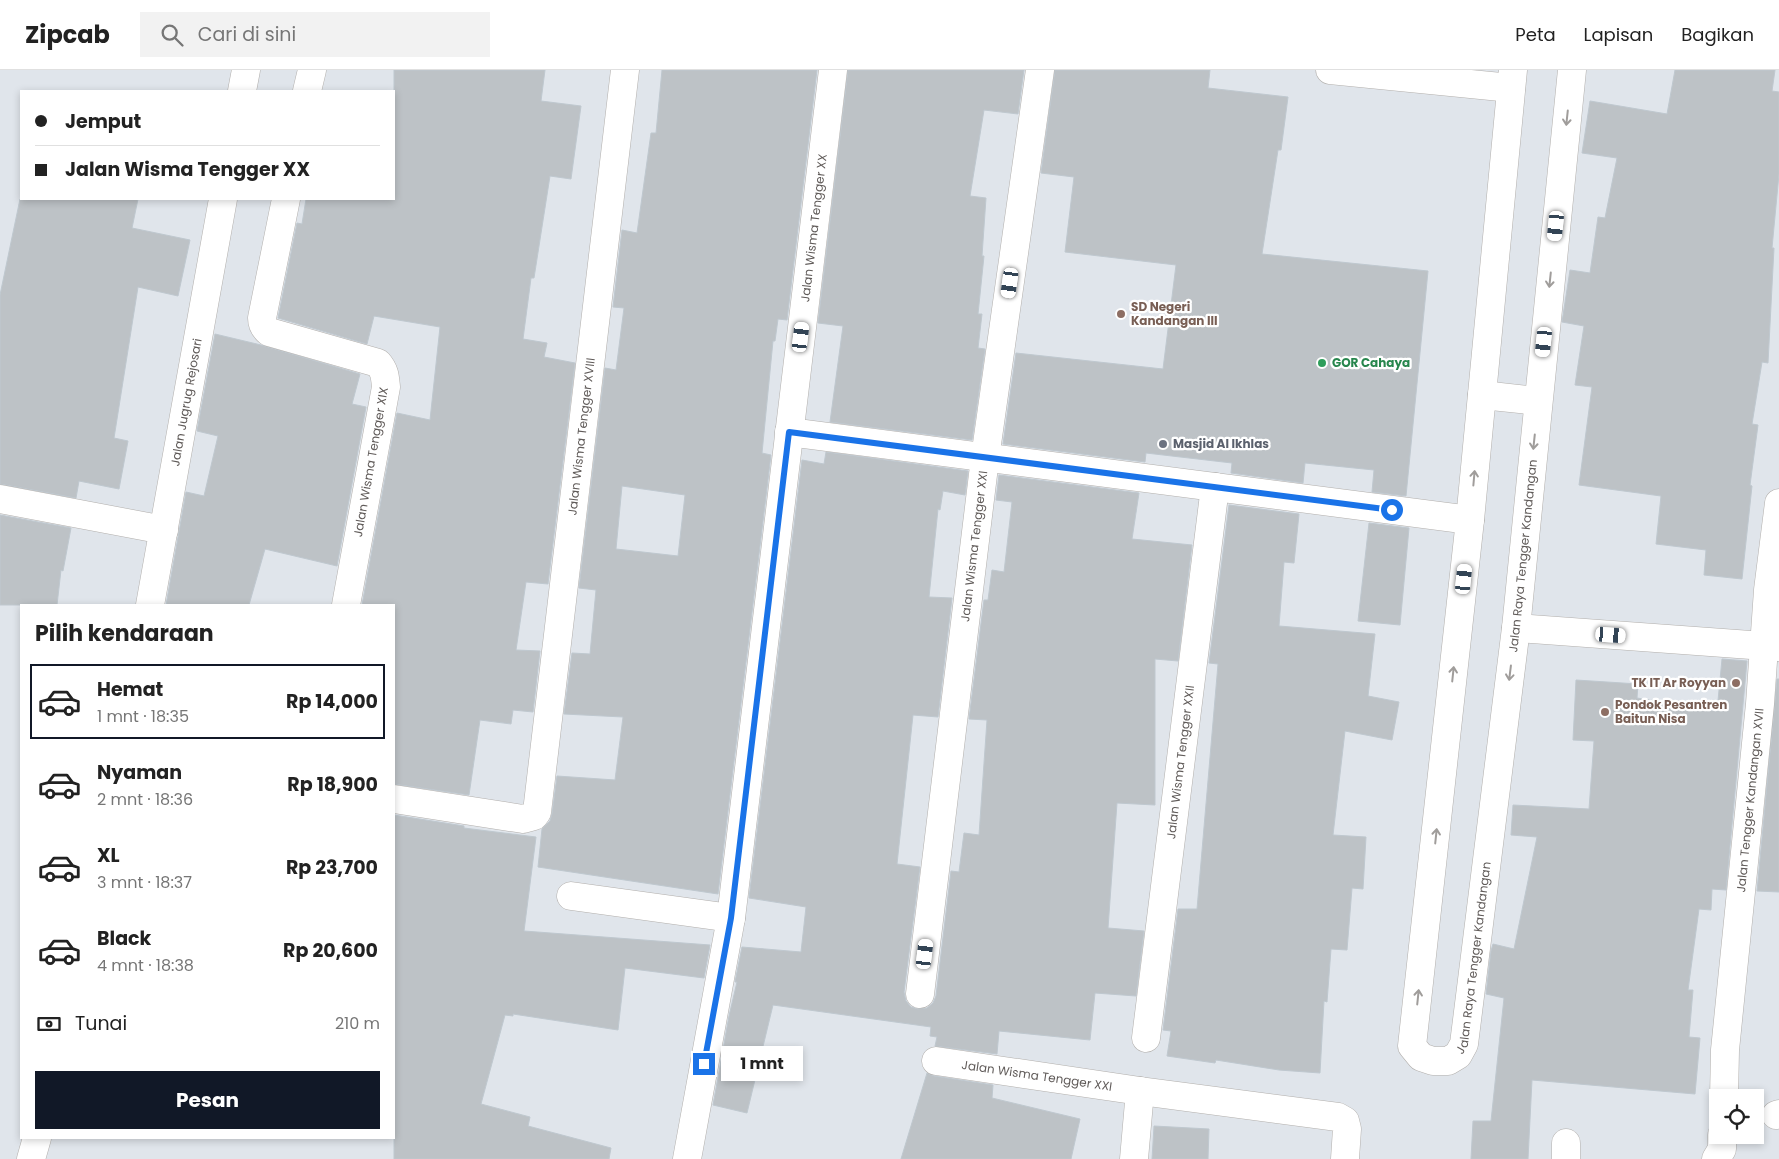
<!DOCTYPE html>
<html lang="id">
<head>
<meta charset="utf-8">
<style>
  :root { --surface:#fff; --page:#f2f2f2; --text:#222; --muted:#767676; --line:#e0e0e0; --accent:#111827 }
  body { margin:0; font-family:Poppins,sans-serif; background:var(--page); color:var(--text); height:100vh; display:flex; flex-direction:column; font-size:19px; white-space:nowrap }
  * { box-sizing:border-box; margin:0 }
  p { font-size:16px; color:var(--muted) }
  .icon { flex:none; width:28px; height:28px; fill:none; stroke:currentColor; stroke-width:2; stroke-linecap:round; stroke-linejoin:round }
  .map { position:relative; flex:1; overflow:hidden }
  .side { position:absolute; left:20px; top:534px; width:375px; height:535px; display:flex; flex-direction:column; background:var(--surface); border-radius:0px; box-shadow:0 2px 8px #0003 }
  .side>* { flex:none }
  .hud { position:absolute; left:20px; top:20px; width:375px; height:110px; border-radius:0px; box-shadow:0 2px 8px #0003; display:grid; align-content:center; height:110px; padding:0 15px; background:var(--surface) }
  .fabs { position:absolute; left:1709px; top:1019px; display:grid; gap:10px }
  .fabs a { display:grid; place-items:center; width:55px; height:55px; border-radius:0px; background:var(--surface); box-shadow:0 2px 8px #0003; font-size:25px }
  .end { position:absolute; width:22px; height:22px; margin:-11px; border:6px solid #1a73e8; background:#fff; box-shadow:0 0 0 2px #fff }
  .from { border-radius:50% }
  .bubble { position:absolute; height:35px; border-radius:0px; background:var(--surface); box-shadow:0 2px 8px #0003; font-size:16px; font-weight:700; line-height:35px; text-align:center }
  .car { position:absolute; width:15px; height:30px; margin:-15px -8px; border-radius:6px; box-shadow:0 0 4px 1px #0007; background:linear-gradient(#fff 24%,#345 0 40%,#fff 0 76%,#345 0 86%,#fff 0) }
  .hud b { display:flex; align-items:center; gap:18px; height:48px; font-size:19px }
  .hud b+b { border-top:1px solid var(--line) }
  .hud i { width:12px; height:12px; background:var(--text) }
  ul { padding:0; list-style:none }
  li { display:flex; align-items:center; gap:15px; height:75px; margin:0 10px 8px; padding:0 5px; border:2px solid transparent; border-radius:0px }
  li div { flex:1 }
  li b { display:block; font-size:19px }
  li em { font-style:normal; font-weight:700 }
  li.on { border-color:var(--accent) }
  li>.icon { width:45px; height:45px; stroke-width:1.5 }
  h2 { padding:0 15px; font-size:22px; line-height:60px }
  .pay { display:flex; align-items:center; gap:12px; height:55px; padding:0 15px; font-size:19px }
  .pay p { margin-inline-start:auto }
  .cta { display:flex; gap:10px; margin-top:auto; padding:10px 15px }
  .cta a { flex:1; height:58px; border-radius:0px; background:var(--accent); color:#fff; font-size:20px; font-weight:700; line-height:58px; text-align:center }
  header { display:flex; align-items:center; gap:30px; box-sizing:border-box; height:70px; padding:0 25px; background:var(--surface); border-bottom:1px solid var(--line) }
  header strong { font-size:24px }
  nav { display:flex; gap:28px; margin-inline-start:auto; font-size:18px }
  .search { width:350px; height:45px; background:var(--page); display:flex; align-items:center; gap:12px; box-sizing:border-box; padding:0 18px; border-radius:0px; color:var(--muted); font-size:19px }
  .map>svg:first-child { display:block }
  .building { fill:#bdc2c6; stroke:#bfc8cf; fill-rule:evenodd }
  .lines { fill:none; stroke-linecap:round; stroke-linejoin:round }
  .minor-casing { stroke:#b2afac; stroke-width:29 }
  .minor { stroke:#fff; stroke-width:28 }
  .oneway { stroke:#a09d9b }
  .route { stroke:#1a73e8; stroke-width:6 }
  .education-dot { fill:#8d6e63; stroke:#fff; stroke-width:2 }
  .leisure-dot { fill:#2e9e5b; stroke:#fff; stroke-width:2 }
  .worship-dot { fill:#6b7280; stroke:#fff; stroke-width:2 }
  .labels { text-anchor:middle; stroke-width:4.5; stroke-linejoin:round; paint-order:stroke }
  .street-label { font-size:12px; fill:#605b59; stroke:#fff }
  .education-label { font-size:12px; font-weight:bold; fill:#785e54; stroke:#fff; text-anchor:start }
  .leisure-label { font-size:12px; font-weight:bold; fill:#27864d; stroke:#fff; text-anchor:start }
  .worship-label { font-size:12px; font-weight:bold; fill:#5b616d; stroke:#fff; text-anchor:start }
</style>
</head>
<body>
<header>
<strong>Zipcab</strong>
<div class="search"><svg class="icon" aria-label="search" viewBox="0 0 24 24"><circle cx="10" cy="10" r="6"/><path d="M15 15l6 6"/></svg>Cari di sini</div>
<nav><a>Peta</a><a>Lapisan</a><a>Bagikan</a></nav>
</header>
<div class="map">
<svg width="1779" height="1089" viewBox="0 0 1779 1089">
  <rect width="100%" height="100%" fill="#e0e5eb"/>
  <g class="building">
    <polygon points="394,0 545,0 541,31 581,36 571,109 550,106 534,208 531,208 523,269 547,273 544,287 575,293 548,514 526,512 516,580 540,581 533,642 513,640 511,654 480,650 469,725 394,714 394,535 362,535 397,343 430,350 440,257 374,246 367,274 278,248 297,153 302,154 306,129 394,129"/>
    <path d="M662 0H817L787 250 778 249 775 271H773L762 383 771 385 718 824 538 797 542 759 550 751 552 744 557 706 615 710 623 647 564 644 572 583 590 584 596 520 579 518 605 298 616 300 624 238 613 237 622 160 637 163 651 63H656ZM622 416 685 425 678 486 616 479Z"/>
    <polygon points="848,0 1024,0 1018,44 984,40 970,126 986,128 982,186 984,186 978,244 982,244 978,278 985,279 972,370 830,352 843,256 818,253"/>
    <polygon points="1055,0 1210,0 1208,18 1288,27 1281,80 1278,80 1262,184 1428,201 1406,426 1372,422 1374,400 1305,393 1303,413 1231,403 1232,393 1146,383 1145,392 1003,374 1016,283 1163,299 1176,195 1065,182 1074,107 1041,103"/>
    <polygon points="1675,0 1775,0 1772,21 1779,22 1779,104 1772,178 1774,178 1768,293 1762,292 1752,354 1758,355 1750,415 1752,416 1742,509 1704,505 1706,480 1656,474 1661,426 1579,415 1592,317 1575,315 1584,256 1562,252 1570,200 1590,203 1598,147 1605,148 1617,88 1582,83 1590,31 1667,44"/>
    <polygon points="20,129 138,129 132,158 190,170 178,226 138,217 114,368 128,371 119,419 79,411 76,428 0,414 0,225"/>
    <polygon points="215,264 261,275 360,304 352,334 366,337 337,496 265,479 249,535 166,535 186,422 204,426 218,366 197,361"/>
    <polygon points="826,382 968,401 965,425 943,421 940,440 938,439 929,527 952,528 938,647 913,645 897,794 920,797 904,922 906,931 911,937 918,939 927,938 933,933 936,926 951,801 959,802 964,763 979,765 987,650 969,649 984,530 988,530 992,500 1004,502 1012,432 996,430 999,405 1139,423 1132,469 1192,475 1178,591 1155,589 1155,735 1117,733 1108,858 1144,861 1136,926 1095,923 1090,970 999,961 997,984 935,976 937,967 930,966 931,957 773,935 747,1043 713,1035 729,946 737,912 735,912 742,877 801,882 806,837 749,828 802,390 824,394"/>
    <polygon points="1229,435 1299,444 1294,493 1284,492 1279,556 1375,564 1368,626 1399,632 1392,670 1345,661 1333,765 1366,767 1363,819 1352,818 1347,880 1331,879 1327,932 1324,931 1320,1003 1279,1000 1216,990 1215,993 1167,986 1171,961 1163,960 1178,839 1197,839 1218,594 1209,593"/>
    <polygon points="0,445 71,458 63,501 61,500 57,535 0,535"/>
    <polygon points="1369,453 1409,458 1400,555 1358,551"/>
    <polygon points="1722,589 1747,591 1726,820 1712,819 1711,840 1699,839 1688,920 1693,920 1689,967 1700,968 1695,1024 1532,1010 1528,1089 1471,1089 1473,1051 1491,1051 1504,928 1486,924 1491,881 1493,874 1514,879 1537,767 1511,765 1513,735 1589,739 1594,671 1573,670 1576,610 1638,614 1637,628 1717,641"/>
    <polygon points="1777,609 1779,609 1779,822 1757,821"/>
    <polygon points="394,745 464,756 464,758 536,767 524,861 710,875 704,908 625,898 618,960 513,944 513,946 505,945 481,1034 530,1047 528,1056 611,1078 609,1089 394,1089"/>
    <polygon points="927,1003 934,1006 993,1015 992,1028 1080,1049 1071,1089 901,1089"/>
    <polygon points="1154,1056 1209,1059 1208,1089 1152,1089"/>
  </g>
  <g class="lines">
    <g class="minor-casing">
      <g id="minor">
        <polyline points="1330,0 1511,18"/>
        <path id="s1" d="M1513 0 1470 450 1412 976 1421 987 1433 991H1448L1458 985 1464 974 1516 558 1572 0"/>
        <polyline points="242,21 246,0"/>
        <polyline points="307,21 312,0"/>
        <path d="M286 129 262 248C262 255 264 258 269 262L378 293C385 301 385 307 386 317L346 535"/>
        <polyline points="1482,325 1538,331"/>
        <polyline points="789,362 1470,450"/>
        <polyline points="0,429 164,460"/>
        <path id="s2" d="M150 535 223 129"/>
        <polyline points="1516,558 1779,577"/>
        <path id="s3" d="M394 729 523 749 534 746 537 742 625 0"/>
        <polyline points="571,826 731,848"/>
        <path id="s4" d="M920 924 985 388 1040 0"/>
        <path id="s5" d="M1146 968 1215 417"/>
        <path id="s6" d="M936 991 1140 1021 1338 1047 1345 1051 1347 1059 1345 1089"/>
        <path id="s7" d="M1724 1028 1725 980 1760 634 1768 520 1779 433"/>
        <polyline points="1776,1045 1779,1044"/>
        <polyline points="31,1089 37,1068"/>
        <path id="s8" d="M687 1089 731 848 833 0"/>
        <polyline points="1134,1089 1140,1021"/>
        <polyline points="1566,1089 1566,1073"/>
        <polyline points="1716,1089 1722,1079 1722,1065"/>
      </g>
    </g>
    <use href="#minor" class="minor"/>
  </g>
  <defs><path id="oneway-shaft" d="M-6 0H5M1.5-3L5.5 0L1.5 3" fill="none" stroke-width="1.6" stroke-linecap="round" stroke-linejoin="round" transform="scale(1.25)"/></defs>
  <g class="oneway">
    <use href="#oneway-shaft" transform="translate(1567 48) rotate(96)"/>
    <use href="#oneway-shaft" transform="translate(1550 210) rotate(96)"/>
    <use href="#oneway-shaft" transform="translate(1534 372) rotate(96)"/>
    <use href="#oneway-shaft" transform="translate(1474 408) rotate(-85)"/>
    <use href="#oneway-shaft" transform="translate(1510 603) rotate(97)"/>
    <use href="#oneway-shaft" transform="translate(1453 604) rotate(-84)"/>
    <use href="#oneway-shaft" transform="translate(1436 766) rotate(-84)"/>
    <use href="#oneway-shaft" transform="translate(1418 927) rotate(-84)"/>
  </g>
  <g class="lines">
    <polyline class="route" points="704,994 731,848 789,362 1392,440"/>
  </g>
  <g class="education-dot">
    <circle cx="1121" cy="244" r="5"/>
    <circle cx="1736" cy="613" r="5"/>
    <circle cx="1605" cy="642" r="5"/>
  </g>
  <circle class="leisure-dot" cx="1322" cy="293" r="5"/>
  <circle class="worship-dot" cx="1163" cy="374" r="5"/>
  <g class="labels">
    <g class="street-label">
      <text dy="4" stroke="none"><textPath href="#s8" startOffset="940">Jalan Wisma Tengger XX</textPath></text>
      <text dy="4" stroke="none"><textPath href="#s2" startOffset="206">Jalan Jugrug Rejosari</textPath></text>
      <text dy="4" stroke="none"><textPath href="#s3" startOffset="525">Jalan Wisma Tengger XVIII</textPath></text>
      <text transform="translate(371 392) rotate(-80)" y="4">Jalan Wisma Tengger XIX</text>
      <text dy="4" stroke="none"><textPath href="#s4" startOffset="451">Jalan Wisma Tengger XXI</textPath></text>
      <text dy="4" stroke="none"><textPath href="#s1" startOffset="1539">Jalan Raya Tengger Kandangan</textPath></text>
      <text dy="4" stroke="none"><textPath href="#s5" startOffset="278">Jalan Wisma Tengger XXII</textPath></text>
      <text dy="4" stroke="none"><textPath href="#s7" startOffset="299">Jalan Tengger Kandangan XVII</textPath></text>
      <text dy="4" stroke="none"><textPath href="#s1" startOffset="1134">Jalan Raya Tengger Kandangan</textPath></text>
      <text dy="4" stroke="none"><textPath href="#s6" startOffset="102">Jalan Wisma Tengger XXI</textPath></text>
    </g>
    <g class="education-label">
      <text x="1131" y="241">SD Negeri<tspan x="1131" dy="14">Kandangan III</tspan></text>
      <text x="1726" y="617" text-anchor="end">TK IT Ar Royyan</text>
      <text x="1615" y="639">Pondok Pesantren<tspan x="1615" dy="14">Baitun Nisa</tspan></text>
    </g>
    <g class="leisure-label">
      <text x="1332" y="297">GOR Cahaya</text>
    </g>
    <g class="worship-label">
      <text x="1173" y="378">Masjid Al Ikhlas</text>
    </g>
  </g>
</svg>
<div class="fabs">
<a><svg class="icon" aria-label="locate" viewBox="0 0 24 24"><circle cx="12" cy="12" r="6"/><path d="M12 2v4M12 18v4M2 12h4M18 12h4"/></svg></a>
</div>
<i class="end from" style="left:1392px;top:440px"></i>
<i class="end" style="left:704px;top:994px"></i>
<div class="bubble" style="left:721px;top:976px;width:82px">1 mnt</div>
<i class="car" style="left:1556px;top:156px;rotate:186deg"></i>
<i class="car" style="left:1010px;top:213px;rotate:188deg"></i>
<i class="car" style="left:801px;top:267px;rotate:7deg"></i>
<i class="car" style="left:1544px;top:272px;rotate:186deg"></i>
<i class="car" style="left:1464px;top:509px;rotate:6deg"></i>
<i class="car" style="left:1611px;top:565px;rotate:94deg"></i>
<i class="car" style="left:925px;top:884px;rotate:7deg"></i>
<div class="hud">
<b><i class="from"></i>Jemput</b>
<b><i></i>Jalan Wisma Tengger XX</b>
</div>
<section class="side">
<h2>Pilih kendaraan</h2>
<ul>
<li class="on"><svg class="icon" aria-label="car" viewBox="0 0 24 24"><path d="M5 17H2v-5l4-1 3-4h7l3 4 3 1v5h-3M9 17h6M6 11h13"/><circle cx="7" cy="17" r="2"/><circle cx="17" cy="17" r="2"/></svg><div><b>Hemat</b><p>1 mnt · 18:35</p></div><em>Rp 14,000</em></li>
<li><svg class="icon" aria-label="car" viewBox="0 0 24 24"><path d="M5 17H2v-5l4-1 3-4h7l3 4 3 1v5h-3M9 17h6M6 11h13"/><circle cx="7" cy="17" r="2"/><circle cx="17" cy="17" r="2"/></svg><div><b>Nyaman</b><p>2 mnt · 18:36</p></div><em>Rp 18,900</em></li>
<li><svg class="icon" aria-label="car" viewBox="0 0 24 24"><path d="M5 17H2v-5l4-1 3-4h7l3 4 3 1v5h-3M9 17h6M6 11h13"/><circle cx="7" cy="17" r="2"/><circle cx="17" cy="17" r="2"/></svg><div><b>XL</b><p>3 mnt · 18:37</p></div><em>Rp 23,700</em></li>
<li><svg class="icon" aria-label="car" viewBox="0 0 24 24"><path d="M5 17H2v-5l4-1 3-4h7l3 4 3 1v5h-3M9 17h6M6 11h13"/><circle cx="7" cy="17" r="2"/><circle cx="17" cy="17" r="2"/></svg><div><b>Black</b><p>4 mnt · 18:38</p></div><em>Rp 20,600</em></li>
</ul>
<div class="pay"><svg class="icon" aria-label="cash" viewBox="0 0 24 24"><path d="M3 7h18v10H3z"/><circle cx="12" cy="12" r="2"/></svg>Tunai<p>210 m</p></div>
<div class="cta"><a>Pesan</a></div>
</section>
</div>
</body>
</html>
